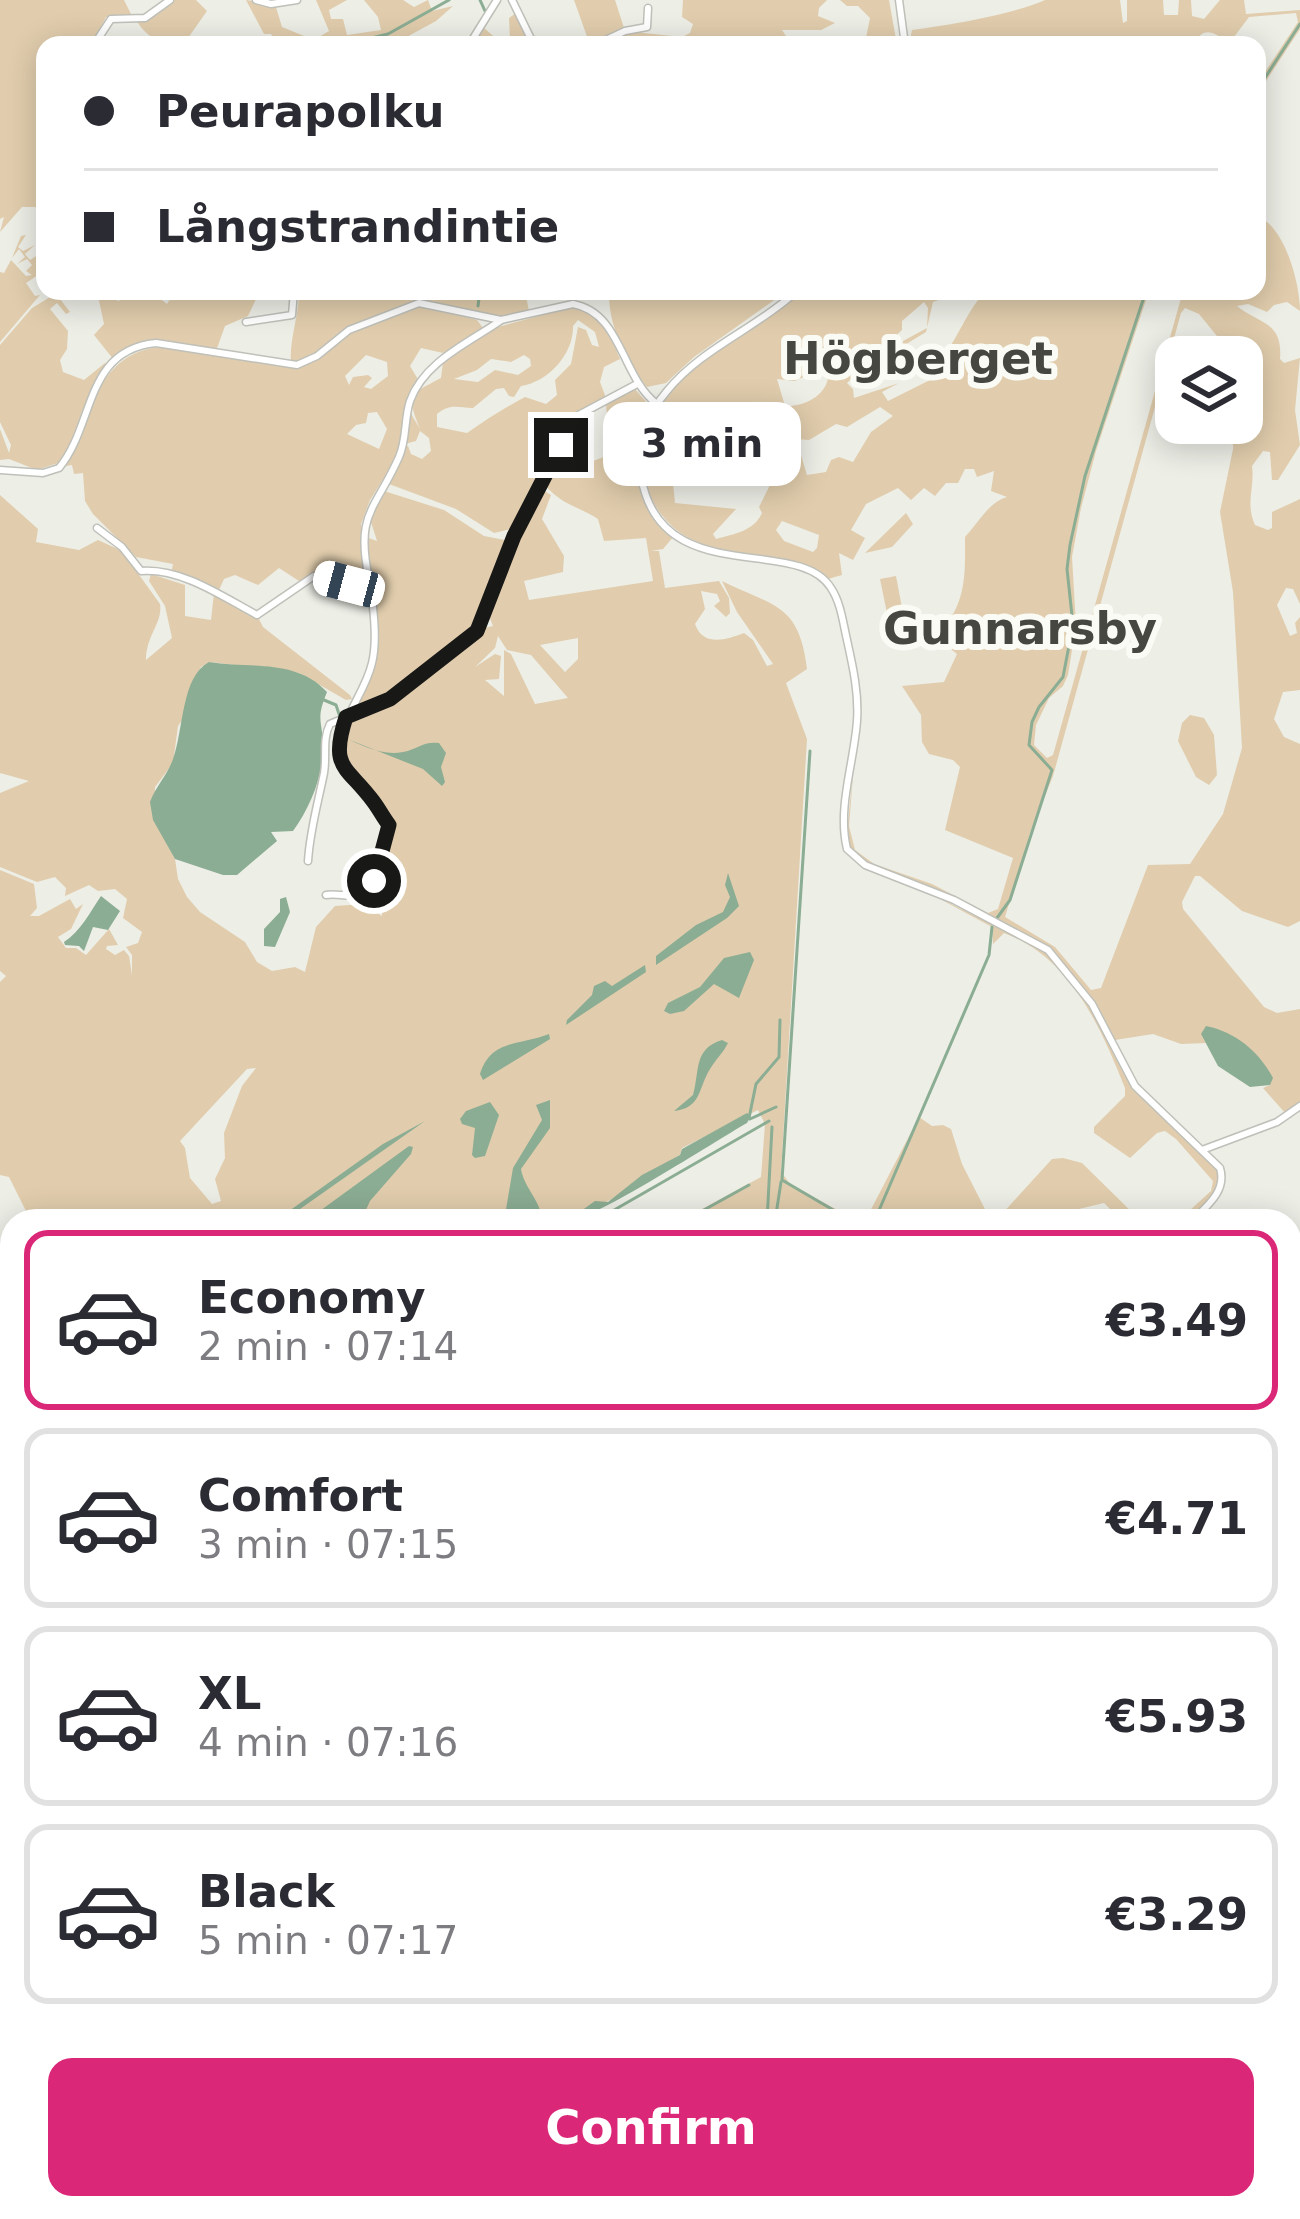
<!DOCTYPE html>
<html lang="en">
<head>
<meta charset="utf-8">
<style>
  :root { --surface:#fff; --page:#f2f2f3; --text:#2b2b33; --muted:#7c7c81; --line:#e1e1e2; --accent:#db2777 }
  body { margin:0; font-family:"DejaVu Sans",sans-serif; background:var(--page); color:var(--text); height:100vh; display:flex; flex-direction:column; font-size:45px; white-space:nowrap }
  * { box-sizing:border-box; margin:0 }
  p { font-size:39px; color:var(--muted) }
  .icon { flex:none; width:66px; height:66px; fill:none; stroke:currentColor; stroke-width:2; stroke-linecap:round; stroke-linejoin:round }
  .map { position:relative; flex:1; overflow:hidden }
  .panel { position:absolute; left:0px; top:1209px; width:1302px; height:1011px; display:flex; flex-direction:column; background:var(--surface); border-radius:36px 36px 0 0; box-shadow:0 6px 30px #0003 }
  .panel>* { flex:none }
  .top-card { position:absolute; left:36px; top:36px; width:1230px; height:264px; border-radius:24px; box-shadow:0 6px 30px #0003; display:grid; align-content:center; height:264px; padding:0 48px; background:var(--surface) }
  .tools { position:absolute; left:1155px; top:336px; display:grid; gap:24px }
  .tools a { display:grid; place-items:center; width:108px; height:108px; border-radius:24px; background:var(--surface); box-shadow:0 6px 30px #0003; font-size:60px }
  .end { position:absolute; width:54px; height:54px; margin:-27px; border:15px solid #181816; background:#fff; box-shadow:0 0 0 6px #fff }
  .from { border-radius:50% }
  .bubble { position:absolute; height:84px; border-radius:24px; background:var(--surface); box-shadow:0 6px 30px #0003; font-size:39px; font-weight:600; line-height:84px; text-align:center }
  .car { position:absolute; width:36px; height:72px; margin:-36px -18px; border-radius:15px; box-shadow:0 0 9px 3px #0007; background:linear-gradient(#fff 24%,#345 0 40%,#fff 0 76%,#345 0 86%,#fff 0) }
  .top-card b { display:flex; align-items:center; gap:42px; height:114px; font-size:45px }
  .top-card b+b { border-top:3px solid var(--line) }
  .top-card i { width:30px; height:30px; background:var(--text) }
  ul { padding:21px 0 0; list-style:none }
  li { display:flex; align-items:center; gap:36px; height:180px; margin:0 24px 18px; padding:0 24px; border:6px solid var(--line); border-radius:24px }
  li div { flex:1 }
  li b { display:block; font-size:45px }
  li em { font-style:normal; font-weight:600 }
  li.on { border-color:var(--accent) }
  li>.icon { width:108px; height:108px; stroke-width:1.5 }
  .cta { display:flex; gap:24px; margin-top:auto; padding:24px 48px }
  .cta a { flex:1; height:138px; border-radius:24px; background:var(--accent); color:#fff; font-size:48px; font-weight:600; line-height:138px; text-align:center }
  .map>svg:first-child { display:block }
  .green { fill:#e1cdad; fill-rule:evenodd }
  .water { fill:#8bad93 }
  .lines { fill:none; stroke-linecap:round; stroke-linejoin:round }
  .stream { stroke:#8bad93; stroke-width:3 }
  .minor-casing { stroke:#bfc0b9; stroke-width:9 }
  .minor { stroke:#fff; stroke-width:6 }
  .route { stroke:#181816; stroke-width:15 }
  .labels { text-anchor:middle; stroke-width:12; stroke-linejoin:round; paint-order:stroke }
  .quarter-label { font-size:45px; font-weight:bold; fill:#464741; stroke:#fafbf4 }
</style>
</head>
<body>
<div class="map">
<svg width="1300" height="2219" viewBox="0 0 1300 2219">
  <rect width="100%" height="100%" fill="#edeee6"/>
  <g class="green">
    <polygon points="0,0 124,0 132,16 106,17 92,45 45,45 45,188 38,198 45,213 35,207 22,207 0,232 4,217 0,219"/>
    <path d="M172 0H196L207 11 188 38 192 45C167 45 150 43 136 20Z"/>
    <polygon points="246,0 275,4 282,27 314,40 329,31 316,0 347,0 329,10 331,19 343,19 347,35 381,30 378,17 364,0 403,0 414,7 428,0 432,11 453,6 436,21 392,45 278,45 271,34 264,34"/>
    <polygon points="574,0 615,0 625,31 682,37 690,33 693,24 682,17 683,0 827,0 819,8 818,16 835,23 821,30 782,30 792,45 590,45"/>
    <polygon points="840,0 889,0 897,45 857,45 866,38 870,18 858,6 847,6"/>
    <path d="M1045 0H1120L1123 23 1127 21V0H1163L1164 15H1178L1179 0H1191L1192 16 1204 19 1220 0H1244L1246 14 1300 10V29L1257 95V84L1298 22 1296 13 1249 17 1231 41C1216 38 1206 21 1193 45H939L932 41 909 45 912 30C949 25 1011 15 1045 0Z"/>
    <polygon points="516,13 533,45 486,45 477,35 482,26 502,44 510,40 509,18"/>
    <path d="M1257 216C1285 226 1300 284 1300 311L1287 302 1274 305 1267 312 1248 304 1237 306C1259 324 1283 321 1280 359L1284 363 1300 358 1295 410 1300 445 1278 480H1272L1270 452 1263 451 1252 466C1255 488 1245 503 1255 525L1268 530 1272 528V512L1300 499V604L1293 589 1286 588 1277 605 1290 636 1297 633 1295 623 1300 617V690L1283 692 1274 719 1284 737 1300 744V921L1288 927 1242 911 1200 876H1195L1182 902 1183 909 1264 1007 1277 1013 1300 1009V1103L1287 1115 1263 1088 1270 1085 1201 1034 1206 1043 1181 1044 1153 1034 1115 1040 1091 999 1051 948 938 890 865 862 850 847 847 832 854 763 849 826 855 850 874 864 932 884 988 913 998 909 1013 858 945 830 960 767 953 760 929 754 922 742 921 715 902 686 944 682 957 654 952 650 948 622C967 596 965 567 965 537 978 523 989 502 1007 497L991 491 994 471 977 477 974 469H965L958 483H946L935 496 924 488 911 500 898 488 866 504 851 530 865 538 853 560 839 553 842 575 828 579C781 539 705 572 661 514 621 461 654 399 700 363 719 347 742 337 762 323 775 313 791 294 806 291 845 284 912 291 954 291L953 295 933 302 926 332 903 346V341L927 328 928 308 924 302 902 321V330L847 383 853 389 854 398 899 383 882 392 888 401 948 371 946 365 934 375 925 372C954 352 958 327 978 300L970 291H1149L1096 451 1081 508 1072 557 1076 625 1068 675 1063 686 1049 698 1036 725 1034 745 1047 758 1053 755 1183 291H1257ZM1185 308 1199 314 1234 357H1242V423H1234L1233 449 1220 512 1233 592 1242 748 1223 814 1190 864 1148 865 1101 988 1091 990 1055 947 1005 917 1030 833 1053 776 1181 313ZM818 370 828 378C825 397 802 407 785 406L777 379 795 381ZM880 407 893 416 871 432 853 462 839 457 831 460 826 472 807 475 796 439 809 440 836 424 847 427ZM742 456 775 475 759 507 762 513C754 531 734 534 716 539L713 534 736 509 675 503 672 473 708 477ZM782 521 819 535 817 548 813 552 784 541 776 530Z"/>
    <polygon points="26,235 18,247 23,251 35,245 25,254 30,260 41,253 45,256 41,273 26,283 35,296 40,295 0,342 0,272 4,273 11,260 26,276 32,275 26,271 32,265 27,259 17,264 25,257 19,249 12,258 21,236"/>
    <polygon points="97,291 113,291 113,297 118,301 125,298 125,291 150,291 167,304 175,291 237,291 256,299 248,316 225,326 216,351 153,342 114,360 94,335 104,324"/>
    <path d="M299 291H525L529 311 493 318 432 301 405 304 345 330 315 354 291 363C289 340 299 316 299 291Z"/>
    <path d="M609 291H787L694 357 666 383 647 387C625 361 608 325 609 291Z"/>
    <path d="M52 296 60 299 70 312 66 314 57 303 50 309 68 331 67 349 60 360 63 372 84 380 105 363 107 366C86 391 77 433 61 462L37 470 9 459 0 460V429L9 453 11 445 0 422V345L32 308Z"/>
    <path d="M419 305 477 320 483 328 443 353 421 348 410 366 419 381 409 397 396 459 370 500 361 524 367 577 347 581 314 572 299 581 279 568 258 585 235 575 224 579 219 590 171 574 173 564 136 557 93 514 85 501 83 473 74 474 72 465 66 466C89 417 98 350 163 347L294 368 318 357 346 333ZM366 355 387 362 388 376 371 389 364 387 372 378 368 375 353 377 349 385 345 376ZM377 412 387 429 379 449 347 434 356 425 366 423 368 413Z"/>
    <path d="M572 307C600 314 610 333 620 359L604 367 600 382 606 398 575 414 570 421 516 528 494 533 456 509 389 484 403 447 408 446 411 454 422 459 431 451 429 438 420 431 416 441 405 444 410 412 420 429C405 393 411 394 441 378L443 362 498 327ZM578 320 595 332 599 347 592 345 586 330 578 327 571 364 555 380 557 395 546 404 525 397C504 408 487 419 467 433L437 427V414C451 403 458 408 473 408L496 389 504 388 509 396 514 397 521 386C549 382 574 353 573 326ZM524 355 530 359 531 366 518 375 495 370 478 382 454 379 477 370 491 359 511 362Z"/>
    <path d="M635 389 649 405C632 468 631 484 674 536L663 549 651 551H659L665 588 719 581 729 598 730 613 726 617 714 606 720 601 717 594 701 591 705 609 695 624C703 647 726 640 744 633L753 640 767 666 773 664 737 612 722 581C774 607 799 603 807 669L786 683 807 739 781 1172 791 1185 858 1221H680L761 1177 765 1124 758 1110 682 1148 680 1155C656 1169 635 1184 612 1199 598 1207 581 1212 567 1221H31L9 1177 0 1175V982L6 976 0 971V870L34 884 37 908 30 916H39L70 899 76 909 83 904 71 929 58 937 66 948H76L86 955 109 929 118 945 107 946 106 949 115 955 124 950 129 956 132 975V955L126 947 138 943 142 932 123 918 127 899 115 889 98 891 89 885 65 896 66 888 55 877 37 882 0 867V793L29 781 0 773V495L38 529 36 542 79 550 98 540 122 551 160 604C163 623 146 635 146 660L172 638 165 606 149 581 151 574 185 585V616L211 620 214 593 258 617 263 627 350 695 352 699 346 700 299 673 210 662 201 667 185 703 186 715 178 726 173 763 155 787 154 820 175 859 178 879 187 897 200 912 245 942 257 962 272 971 295 967 305 972 316 927 335 906 364 904 382 916 381 879 391 824 367 790 352 778 344 760 347 719 372 673 376 652 366 537 377 541 370 519 384 491 444 510 484 536 505 540 508 548 485 598 480 629 493 626 487 611 515 537 540 488 551 495 542 519 564 556 563 572 524 581 529 600 653 581 646 538 604 541 598 519C576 505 563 506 544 484L555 459 577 467 609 455 606 402ZM498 636 507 650 531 655 568 698 535 704 511 654 504 650V696L485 680 499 679 501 656 495 654 475 667 495 648ZM578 638V659L565 672 540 645ZM256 1068 242 1086 224 1133 225 1158 215 1179 221 1201 212 1204 190 1178 185 1148 180 1141 247 1069Z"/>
    <polygon points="906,513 913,524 892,547 865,553"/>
    <polygon points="896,576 903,613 888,618 880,579"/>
    <polygon points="1190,715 1204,718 1214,735 1217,775 1209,785 1196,777 1178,741 1182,723"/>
    <path d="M929 893 1046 951 1091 1005 1132 1086 1219 1172 1215 1192 1189 1221H1178L1211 1191 1213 1181 1176 1139 1165 1131 1157 1133 1130 1158 1094 1133V1127L1125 1096V1088C1100 1026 1071 958 1004 933L993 944 992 927Z"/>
    <polygon points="919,1117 932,1126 943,1125 951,1129 962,1164 991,1221 865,1221"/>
    <polygon points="1063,1158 1082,1163 1141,1221 1122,1221 1104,1203 1062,1213 1058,1221 1006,1221 1001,1215 1052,1159"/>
    <polygon points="1290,1584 1300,1584 1300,1651 1290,1650"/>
    <polygon points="1300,1655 1300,1790 1290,1791 1290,1656"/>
    <polygon points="0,1842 12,1847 12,2117 0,2120"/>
    <polygon points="1290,1909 1300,1930 1300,2007 1290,2008"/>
    <polygon points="702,2208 1000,2208 992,2219 696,2219"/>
  </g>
  <g class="water">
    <path d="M209 662C249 669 296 658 327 692 315 721 323 720 323 748 323 776 310 808 293 831L271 832 277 841 237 875H223L175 859 153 820 150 802C156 786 168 774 173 759 184 729 181 677 209 662Z"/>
    <path d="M345 738C364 746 382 756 403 752 418 749 423 741 439 743L446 753 441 767 445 782 442 786 423 769Z"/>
    <polygon points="728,873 739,906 727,918 656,965 656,956 696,925 723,912 730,897 725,885"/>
    <path d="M101 896 120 911 108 930 93 927 84 951 79 946 65 945 64 942C80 932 91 911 101 896Z"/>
    <polygon points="286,897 290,912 275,947 264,946 264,929 280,912 280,899"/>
    <polygon points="750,952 754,960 739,998 714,984 684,1011 670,1014 664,1011 668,1003 700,987 724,958"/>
    <polygon points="645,965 646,972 566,1025 567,1020 592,995 594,986 605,981 612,986"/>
    <path d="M1206 1026C1236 1032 1259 1052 1273 1078L1270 1085 1250 1087 1218 1066 1201 1034Z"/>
    <path d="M549 1034 550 1039 483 1080 480 1074C491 1039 518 1046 549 1034Z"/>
    <path d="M722 1040 728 1043C723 1053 716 1059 710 1069 698 1088 702 1108 674 1111L693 1095C700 1071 693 1049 722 1040Z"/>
    <path d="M550 1100V1128L521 1169C524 1188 542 1202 542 1221H504L513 1168 542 1120 536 1105Z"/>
    <polygon points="490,1102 499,1115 485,1156 475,1158 472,1155 475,1128 462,1124 460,1119 466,1111"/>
    <path d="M747 1113 751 1116 747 1123C715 1141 593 1221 567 1221L595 1201 608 1202 642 1175 680 1155 682 1149Z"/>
    <polygon points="425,1121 283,1221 275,1221 383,1144"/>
    <polygon points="409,1146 413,1147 411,1154 370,1201 361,1221 306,1221"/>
  </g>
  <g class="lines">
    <g class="stream">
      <polyline points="480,0 485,11"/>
      <polyline points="342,45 388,34 449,0"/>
      <polyline points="1257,90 1300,24"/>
      <polyline points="478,306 480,291"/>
      <polyline points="324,700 336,705 340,717"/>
      <polyline points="338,738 340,724"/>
      <polyline points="810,751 782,1180 852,1221"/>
      <polyline points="997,918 1010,900 1052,770 1029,745 1032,722 1039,707 1063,677 1073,625 1067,569 1070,545 1085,476 1146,291"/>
      <polyline points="749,1118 756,1084 779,1057 780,1020"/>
      <polyline points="750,1119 776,1107"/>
      <polyline points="877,1215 989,955 992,927"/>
      <polyline points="595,1221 769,1121"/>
      <polyline points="684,1221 749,1185"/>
      <polyline points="767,1221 772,1127"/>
      <polyline points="775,1221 781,1182"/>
      <polyline points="873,1221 874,1221"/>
      <polyline points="0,1351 12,1356"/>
      <polyline points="0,1410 12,1416"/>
      <polyline points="1292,1484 1300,1479"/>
      <polyline points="1290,1509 1300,1510"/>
    </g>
    <g class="minor-casing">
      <g id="minor">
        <polyline points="256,0 271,4 297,0"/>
        <polyline points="512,0 534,45"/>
        <polyline points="899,0 905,45"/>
        <polyline points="94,45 111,19 145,18 170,0"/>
        <polyline points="469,45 497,0"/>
        <polyline points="595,45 625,31 647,27 648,8"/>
        <path d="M797 291C757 328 702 348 667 391 647 414 636 445 641 476 660 591 798 534 831 588 841 603 843 623 847 640 853 667 859 694 857 721 854 763 837 808 847 849L865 865 954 900 1048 950 1092 1004 1135 1086 1220 1168C1227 1191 1207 1206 1192 1221"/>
        <path d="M573 304C622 313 621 377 657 404"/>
        <polyline points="246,322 292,315 294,291"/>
        <path d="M0 470 43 473 59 468C95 425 84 350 156 343L297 365 317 356 349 330 419 303 501 320 573 304"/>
        <path d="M97 528 122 547 141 571C182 568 223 597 257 615L314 576 349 583 369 579C355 513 375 511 399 457 407 439 404 419 410 401 424 362 468 343 500 321"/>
        <path d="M308 861C310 830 318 803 324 773 327 756 322 739 330 724L390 699 477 631 514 537 575 417 637 384"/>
        <path d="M326 895C336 893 346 897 356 895 381 890 386 845 389 825 383 818 344 771 343 767 330 727 364 699 372 663 378 639 373 604 369 579"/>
        <polyline points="1202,1150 1277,1122 1300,1106"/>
        <polyline points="1291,1492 1300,1484"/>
        <polyline points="1290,1654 1300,1653"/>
        <polyline points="0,1840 12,1846"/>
        <polyline points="330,2208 338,2219"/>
        <polyline points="1265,2208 1274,2219"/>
        <polyline points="459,2219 473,2208"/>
        <polyline points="995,2219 1003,2208"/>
      </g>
    </g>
    <use href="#minor" class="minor"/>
  </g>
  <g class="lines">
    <path class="route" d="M374 881 389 825C383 817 379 809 373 801 347 766 329 769 346 717L390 699 477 631 514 536 561 445"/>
  </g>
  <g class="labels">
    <g class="quarter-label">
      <text x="918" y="374">Högberget</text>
      <text x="1020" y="644">Gunnarsby</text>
    </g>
  </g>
</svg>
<div class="tools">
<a><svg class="icon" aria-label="layers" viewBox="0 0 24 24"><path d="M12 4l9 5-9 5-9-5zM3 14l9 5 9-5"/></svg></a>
</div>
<i class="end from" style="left:374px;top:881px"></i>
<i class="end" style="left:561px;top:445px"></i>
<div class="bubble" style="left:603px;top:402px;width:198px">3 min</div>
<i class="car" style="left:349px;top:584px;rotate:285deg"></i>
<div class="top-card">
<b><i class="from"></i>Peurapolku</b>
<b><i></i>Långstrandintie</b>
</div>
<section class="panel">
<ul>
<li class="on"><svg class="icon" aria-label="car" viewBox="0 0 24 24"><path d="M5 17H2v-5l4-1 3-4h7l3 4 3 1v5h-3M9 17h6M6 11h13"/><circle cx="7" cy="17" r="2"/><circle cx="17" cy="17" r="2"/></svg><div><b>Economy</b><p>2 min · 07:14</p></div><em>€3.49</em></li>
<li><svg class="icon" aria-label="car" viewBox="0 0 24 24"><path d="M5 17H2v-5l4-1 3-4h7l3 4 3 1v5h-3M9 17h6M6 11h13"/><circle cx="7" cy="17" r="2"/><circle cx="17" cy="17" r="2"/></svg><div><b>Comfort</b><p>3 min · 07:15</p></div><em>€4.71</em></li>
<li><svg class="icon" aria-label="car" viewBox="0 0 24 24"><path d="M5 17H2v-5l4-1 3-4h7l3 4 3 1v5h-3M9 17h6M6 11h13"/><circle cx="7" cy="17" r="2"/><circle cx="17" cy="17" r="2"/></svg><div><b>XL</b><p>4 min · 07:16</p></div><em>€5.93</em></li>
<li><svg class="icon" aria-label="car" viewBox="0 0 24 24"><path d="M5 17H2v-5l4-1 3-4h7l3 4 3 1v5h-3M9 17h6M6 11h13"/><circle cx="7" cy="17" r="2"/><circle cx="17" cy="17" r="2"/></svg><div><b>Black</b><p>5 min · 07:17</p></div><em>€3.29</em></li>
</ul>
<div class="cta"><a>Confirm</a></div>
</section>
</div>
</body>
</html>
